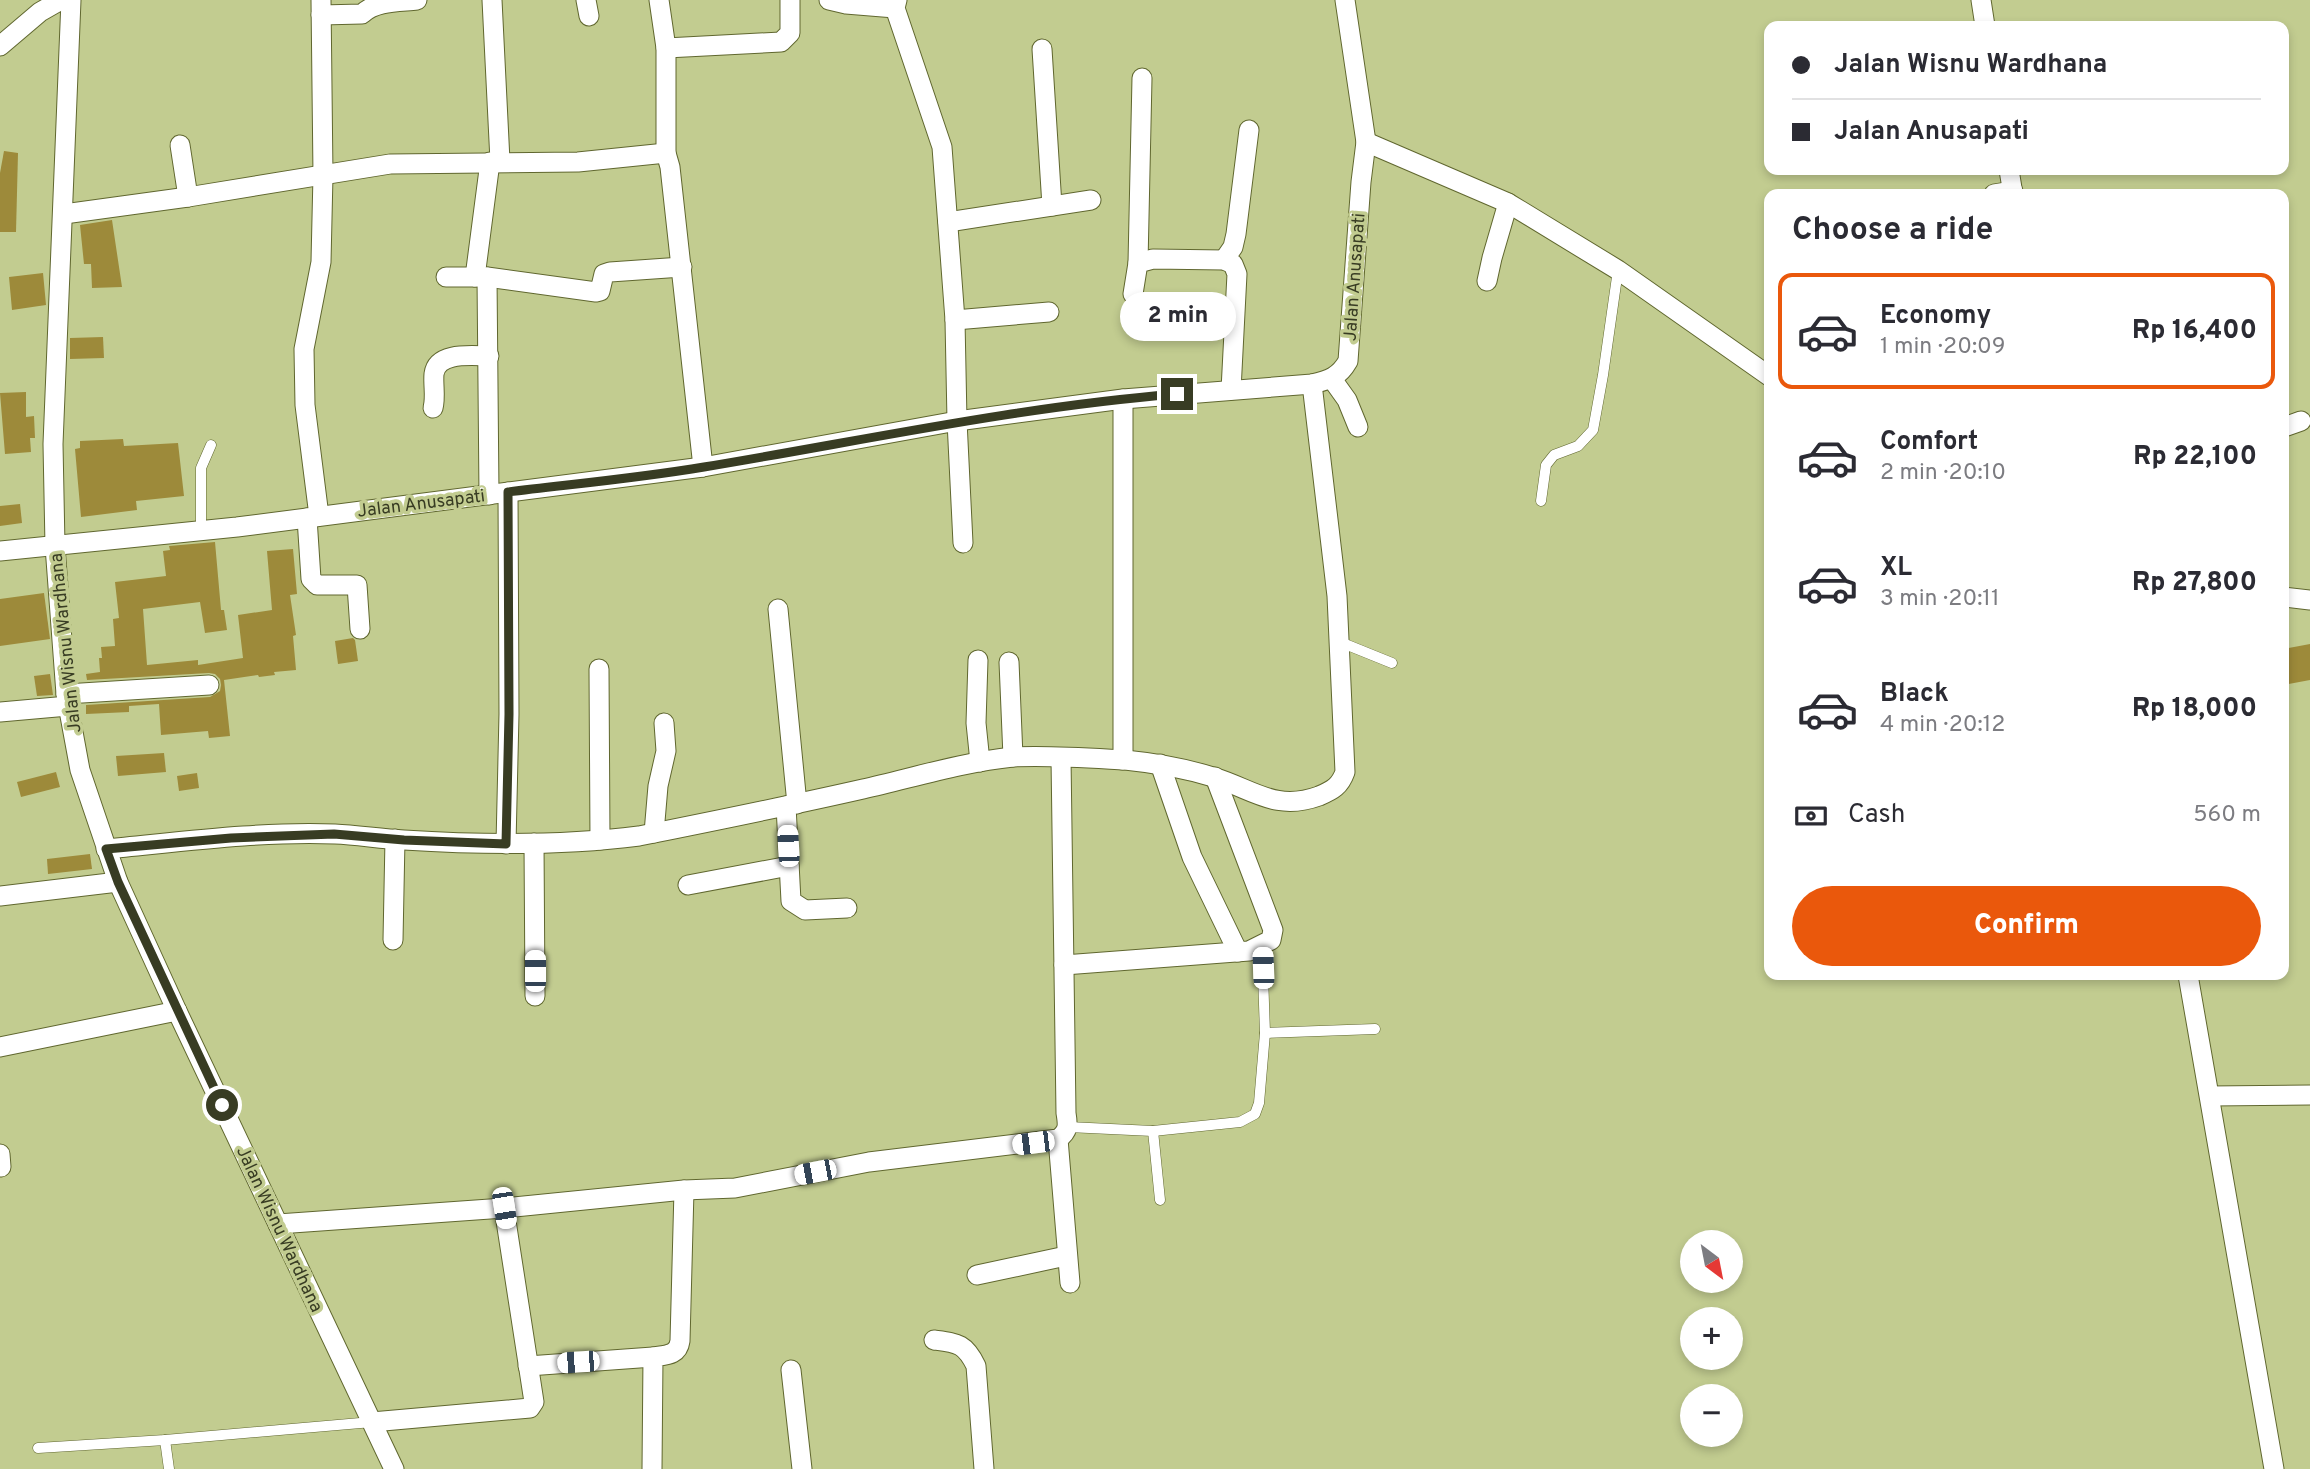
<!DOCTYPE html>
<html lang="en">
<head>
<meta charset="utf-8">
<style>
  :root { --surface:#fff; --page:#f7f7f7; --text:#2b2b33; --muted:#7c7c81; --line:#e1e1e2; --accent:#ea580c }
  body { margin:0; font-family:Overpass,sans-serif; background:var(--page); color:var(--text); height:100vh; display:flex; flex-direction:column; font-size:26px; white-space:nowrap }
  * { box-sizing:border-box; margin:0 }
  p { font-size:23px; color:var(--muted) }
  .icon { flex:none; width:38px; height:38px; fill:none; stroke:currentColor; stroke-width:2; stroke-linecap:round; stroke-linejoin:round }
  .map { position:relative; flex:1; overflow:hidden }
  .drawer { position:absolute; left:1764px; top:189px; width:525px; height:791px; display:flex; flex-direction:column; background:var(--surface); border-radius:14px; box-shadow:0 4px 10px #0003 }
  .drawer>* { flex:none }
  .hud { position:absolute; left:1764px; top:21px; width:525px; height:154px; border-radius:14px; box-shadow:0 4px 10px #0003; display:grid; align-content:center; height:154px; padding:0 28px; background:var(--surface) }
  .needle { width:46px; rotate:148deg }
  .buttons { position:absolute; left:1680px; top:1230px; display:grid; gap:14px }
  .buttons a { display:grid; place-items:center; width:63px; height:63px; border-radius:50%; background:var(--surface); box-shadow:0 4px 10px #0003; font-size:35px }
  .end { position:absolute; width:32px; height:32px; margin:-16px; border:9px solid #383c23; background:#fff; box-shadow:0 0 0 4px #fff }
  .from { border-radius:50% }
  .bubble { position:absolute; height:49px; border-radius:24px; background:var(--surface); box-shadow:0 4px 10px #0003; font-size:23px; font-weight:800; line-height:49px; text-align:center }
  .car { position:absolute; width:21px; height:42px; margin:-21px -10px; border-radius:9px; box-shadow:0 0 5px 2px #0007; background:linear-gradient(#fff 24%,#345 0 40%,#fff 0 76%,#345 0 86%,#fff 0) }
  .hud b { display:flex; align-items:center; gap:24px; height:66px; font-size:26px }
  .hud b+b { border-top:2px solid var(--line) }
  .hud i { width:18px; height:18px; background:var(--text) }
  ul { padding:0; list-style:none }
  li { display:flex; align-items:center; gap:21px; height:116px; margin:0 14px 10px; padding:0 14px; border:4px solid transparent; border-radius:14px }
  li div { flex:1 }
  li b { display:block; font-size:26px }
  li em { font-style:normal; font-weight:800 }
  li.selected { border-color:var(--accent) }
  li>.icon { width:63px; height:63px; stroke-width:1.5 }
  h2 { padding:0 28px; font-size:32px; line-height:84px }
  .pay { display:flex; align-items:center; gap:18px; height:77px; padding:0 28px; font-size:26px }
  .pay p { margin-inline-start:auto }
  .cta { display:flex; gap:14px; margin-top:auto; padding:14px 28px }
  .cta a { flex:1; height:80px; border-radius:42px; background:var(--accent); color:#fff; font-size:28px; font-weight:800; line-height:80px; text-align:center }
  .map>svg:first-child { display:block }
  .building { fill:#9d8a3a }
  .lines { fill:none; stroke-linecap:round; stroke-linejoin:round }
  .lane-casing { stroke:#60672f; stroke-width:11 }
  .street-casing { stroke:#60672f; stroke-width:21 }
  .lane { stroke:#fff; stroke-width:10 }
  .street { stroke:#fff; stroke-width:19 }
  .route { stroke:#383c23; stroke-width:9 }
  .labels { text-anchor:middle; stroke-width:7; stroke-linejoin:round; paint-order:stroke }
  .street-label { font-size:18px; fill:#383c23; stroke:#c2cc90 }
</style>
</head>
<body>
<div class="map">
<svg width="2310" height="1469" viewBox="0 0 2310 1469">
  <rect width="100%" height="100%" fill="#c2cc90"/>
  <g class="building">
    <polygon points="4,151 18,153 16,232 0,232 0,173"/>
    <polygon points="112,220 122,287 92,288 91,264 84,264 80,225"/>
    <polygon points="43,273 46,305 12,310 9,277"/>
    <polygon points="103,337 104,358 70,359 70,338"/>
    <polygon points="26,392 26,417 34,416 35,438 30,438 31,452 5,454 0,393"/>
    <polygon points="123,439 124,446 178,443 184,496 136,501 137,510 81,517 75,449 80,448 80,441"/>
    <polygon points="20,504 22,523 0,526 0,506"/>
    <polygon points="215,542 221,610 224,610 227,630 205,633 200,602 143,609 147,665 198,660 198,665 243,658 238,615 272,610 267,551 293,549 297,594 290,595 296,635 293,636 296,670 274,672 275,675 259,677 258,675 224,680 230,736 209,738 208,731 161,735 159,704 129,706 129,712 86,714 86,705 210,697 220,691 221,685 220,679 215,674 209,673 87,680 86,674 100,672 99,658 102,658 101,647 115,646 113,619 119,618 115,582 166,576 163,551 170,550 169,546"/>
    <polygon points="44,593 50,639 0,646 0,599"/>
    <polygon points="353,638 355,640 358,661 338,664 335,641"/>
    <polygon points="2310,644 2310,680 2284,685 2284,649"/>
    <polygon points="50,674 53,695 37,696 34,676"/>
    <polygon points="164,753 166,772 118,776 116,756"/>
    <polygon points="56,772 60,787 21,797 17,782"/>
    <polygon points="197,773 199,788 179,791 177,776"/>
    <polygon points="90,854 92,869 48,874 47,859"/>
  </g>
  <g class="lines">
    <g class="lane-casing">
      <g id="lane">
        <polyline points="1541,501 1546,465 1554,455 1578,446 1593,430 1603,375 1618,270"/>
        <polyline points="201,531 201,468 211,445"/>
        <polyline points="1340,642 1392,663"/>
        <polyline points="1265,1033 1375,1029"/>
        <polyline points="1068,1127 1153,1131 1240,1122 1255,1114 1259,1103 1265,1033 1262,946"/>
        <polyline points="1153,1131 1160,1200"/>
        <polyline points="165,1440 169,1469"/>
        <polyline points="38,1448 165,1440 372,1422"/>
      </g>
    </g>
    <g class="street-casing">
      <g id="street">
        <polyline points="71,0 53,444 55,546 66,694 80,770 118,882 177,1011 394,1469"/>
        <polyline points="492,0 500,161"/>
        <polyline points="586,0 589,16"/>
        <polyline points="659,0 666,48 666,153 670,167 703,467"/>
        <polyline points="829,0 846,4 895,8"/>
        <polyline points="897,0 895,8 942,147 955,320 957,421 963,543"/>
        <polyline points="1981,0 1985,26"/>
        <path d="M321 15 362 14C375 1 399 2 417 0"/>
        <polyline points="0,46 40,12 61,0"/>
        <polyline points="666,48 781,42 790,33 790,0"/>
        <polyline points="1042,49 1052,206"/>
        <polyline points="1366,142 1508,203 1618,270 1769,376"/>
        <polyline points="180,145 188,197"/>
        <polyline points="2009,170 2013,194"/>
        <polyline points="1994,194 2013,191"/>
        <polyline points="64,214 188,197 390,164 578,162 666,153"/>
        <polyline points="948,222 1091,200"/>
        <polyline points="1224,260 1233,247 1236,234 1249,130"/>
        <polyline points="1138,263 1142,78"/>
        <polyline points="446,277 487,277 596,292 600,291 604,274 610,272 682,267"/>
        <polyline points="475,277 490,162"/>
        <polyline points="487,277 489,495"/>
        <polyline points="1487,281 1492,258 1508,203"/>
        <polyline points="1133,294 1138,263 1153,259 1224,260 1233,264 1237,274 1231,390"/>
        <polyline points="955,320 1049,312"/>
        <polyline points="1332,379 1347,400 1358,427"/>
        <path d="M433 408C436 397 433 385 434 374 437 351 473 356 489 356"/>
        <polyline points="2284,427 2301,421"/>
        <polyline points="319,516 305,405 304,349 321,262 323,175 321,0"/>
        <polyline points="307,518 311,579 317,585 357,585 360,629"/>
        <path d="M0 551 237 527 703 467 957 421 1123 399 1312 384C1329 380 1339 377 1348 361L1361 182 1366 142 1345 0"/>
        <polyline points="2284,597 2310,600"/>
        <polyline points="778,609 797,804"/>
        <polyline points="978,660 976,723 980,762"/>
        <polyline points="1009,662 1013,757"/>
        <polyline points="599,669 600,840"/>
        <polyline points="66,694 209,685"/>
        <polyline points="0,712 68,706"/>
        <polyline points="1123,760 1123,399"/>
        <polyline points="1160,764 1192,857 1238,952"/>
        <polyline points="786,806 791,901 805,910 847,908"/>
        <polyline points="654,833 658,786 666,751 664,723"/>
        <polyline points="534,843 535,996"/>
        <polyline points="506,844 509,714 508,492"/>
        <path d="M106 849C180 842 260 831 335 834 358 835 381 839 404 840 482 845 562 846 639 836 714 821 788 806 863 789 912 778 963 762 1013 757 1048 755 1089 758 1125 760 1155 763 1184 768 1213 777 1253 789 1275 812 1319 796 1333 790 1340 786 1345 772L1337 596 1312 384"/>
        <polyline points="688,885 789,866"/>
        <polyline points="0,896 118,882"/>
        <polyline points="393,940 395,839"/>
        <polyline points="1064,965 1249,951 1271,940 1273,930 1215,777"/>
        <polyline points="2188,975 2274,1469"/>
        <polyline points="0,1047 177,1011"/>
        <polyline points="2210,1096 2310,1095"/>
        <polyline points="1058,1139 1070,1283"/>
        <polyline points="0,1154 1,1167"/>
        <path d="M278 1224 504 1208 684 1190 735 1188 869 1162 1058 1139C1069 1131 1068 1125 1066 1113L1061 758"/>
        <polyline points="977,1275 1066,1256"/>
        <path d="M934 1340C957 1343 965 1343 976 1366L984 1469"/>
        <polyline points="528,1366 653,1357"/>
        <polyline points="791,1370 802,1469"/>
        <polyline points="372,1422 530,1408 534,1402 504,1208"/>
        <path d="M652 1469 653 1357C665 1355 678 1356 680 1341L684 1190"/>
      </g>
    </g>
    <use href="#lane" class="lane"/>
    <use href="#street" class="street"/>
  </g>
  <g class="lines">
    <path class="route" d="M222 1105 118 882 106 849 231 838 334 834 404 840 506 844 509 714 508 492C573 484 639 478 704 467 861 441 1017 407 1177 394"/>
  </g>
  <g class="labels">
    <g class="street-label">
      <text transform="translate(1354 277) rotate(-86)" y="6">Jalan Anusapati</text>
      <text transform="translate(421 503) rotate(-7)" y="6">Jalan Anusapati</text>
      <text transform="translate(65 643) rotate(-96)" y="6">Jalan Wisnu Wardhana</text>
      <text transform="translate(280 1229) rotate(65)" y="6">Jalan Wisnu Wardhana</text>
    </g>
  </g>
</svg>
<div class="buttons">
<a><svg class="needle" viewBox="-14 -14 28 28"><path d="M0-13l5 13h-10z" fill="#e53935"/><path d="M0 13l5-13h-10z" fill="#7c7c81"/></svg></a>
<a>+</a>
<a>−</a>
</div>
<i class="end from" style="left:222px;top:1105px"></i>
<i class="end" style="left:1177px;top:394px"></i>
<div class="bubble" style="left:1120px;top:292px;width:116px">2 min</div>
<i class="car" style="left:788px;top:846px;rotate:357deg"></i>
<i class="car" style="left:1263px;top:968px;rotate:358deg"></i>
<i class="car" style="left:535px;top:971px;rotate:0deg"></i>
<i class="car" style="left:1033px;top:1143px;rotate:263deg"></i>
<i class="car" style="left:815px;top:1172px;rotate:259deg"></i>
<i class="car" style="left:504px;top:1208px;rotate:171deg"></i>
<i class="car" style="left:578px;top:1362px;rotate:266deg"></i>
<div class="hud">
<b><i class="from"></i>Jalan Wisnu Wardhana</b>
<b><i></i>Jalan Anusapati</b>
</div>
<section class="drawer">
<h2>Choose a ride</h2>
<ul>
<li class="selected"><svg class="icon" aria-label="car" viewBox="0 0 24 24"><path d="M5 17H2v-5l4-1 3-4h7l3 4 3 1v5h-3M9 17h6M6 11h13"/><circle cx="7" cy="17" r="2"/><circle cx="17" cy="17" r="2"/></svg><div><b>Economy</b><p>1 min · 20:09</p></div><em>Rp 16,400</em></li>
<li><svg class="icon" aria-label="car" viewBox="0 0 24 24"><path d="M5 17H2v-5l4-1 3-4h7l3 4 3 1v5h-3M9 17h6M6 11h13"/><circle cx="7" cy="17" r="2"/><circle cx="17" cy="17" r="2"/></svg><div><b>Comfort</b><p>2 min · 20:10</p></div><em>Rp 22,100</em></li>
<li><svg class="icon" aria-label="car" viewBox="0 0 24 24"><path d="M5 17H2v-5l4-1 3-4h7l3 4 3 1v5h-3M9 17h6M6 11h13"/><circle cx="7" cy="17" r="2"/><circle cx="17" cy="17" r="2"/></svg><div><b>XL</b><p>3 min · 20:11</p></div><em>Rp 27,800</em></li>
<li><svg class="icon" aria-label="car" viewBox="0 0 24 24"><path d="M5 17H2v-5l4-1 3-4h7l3 4 3 1v5h-3M9 17h6M6 11h13"/><circle cx="7" cy="17" r="2"/><circle cx="17" cy="17" r="2"/></svg><div><b>Black</b><p>4 min · 20:12</p></div><em>Rp 18,000</em></li>
</ul>
<div class="pay"><svg class="icon" aria-label="cash" viewBox="0 0 24 24"><path d="M3 7h18v10H3z"/><circle cx="12" cy="12" r="2"/></svg>Cash<p>560 m</p></div>
<div class="cta"><a>Confirm</a></div>
</section>
</div>
</body>
</html>
